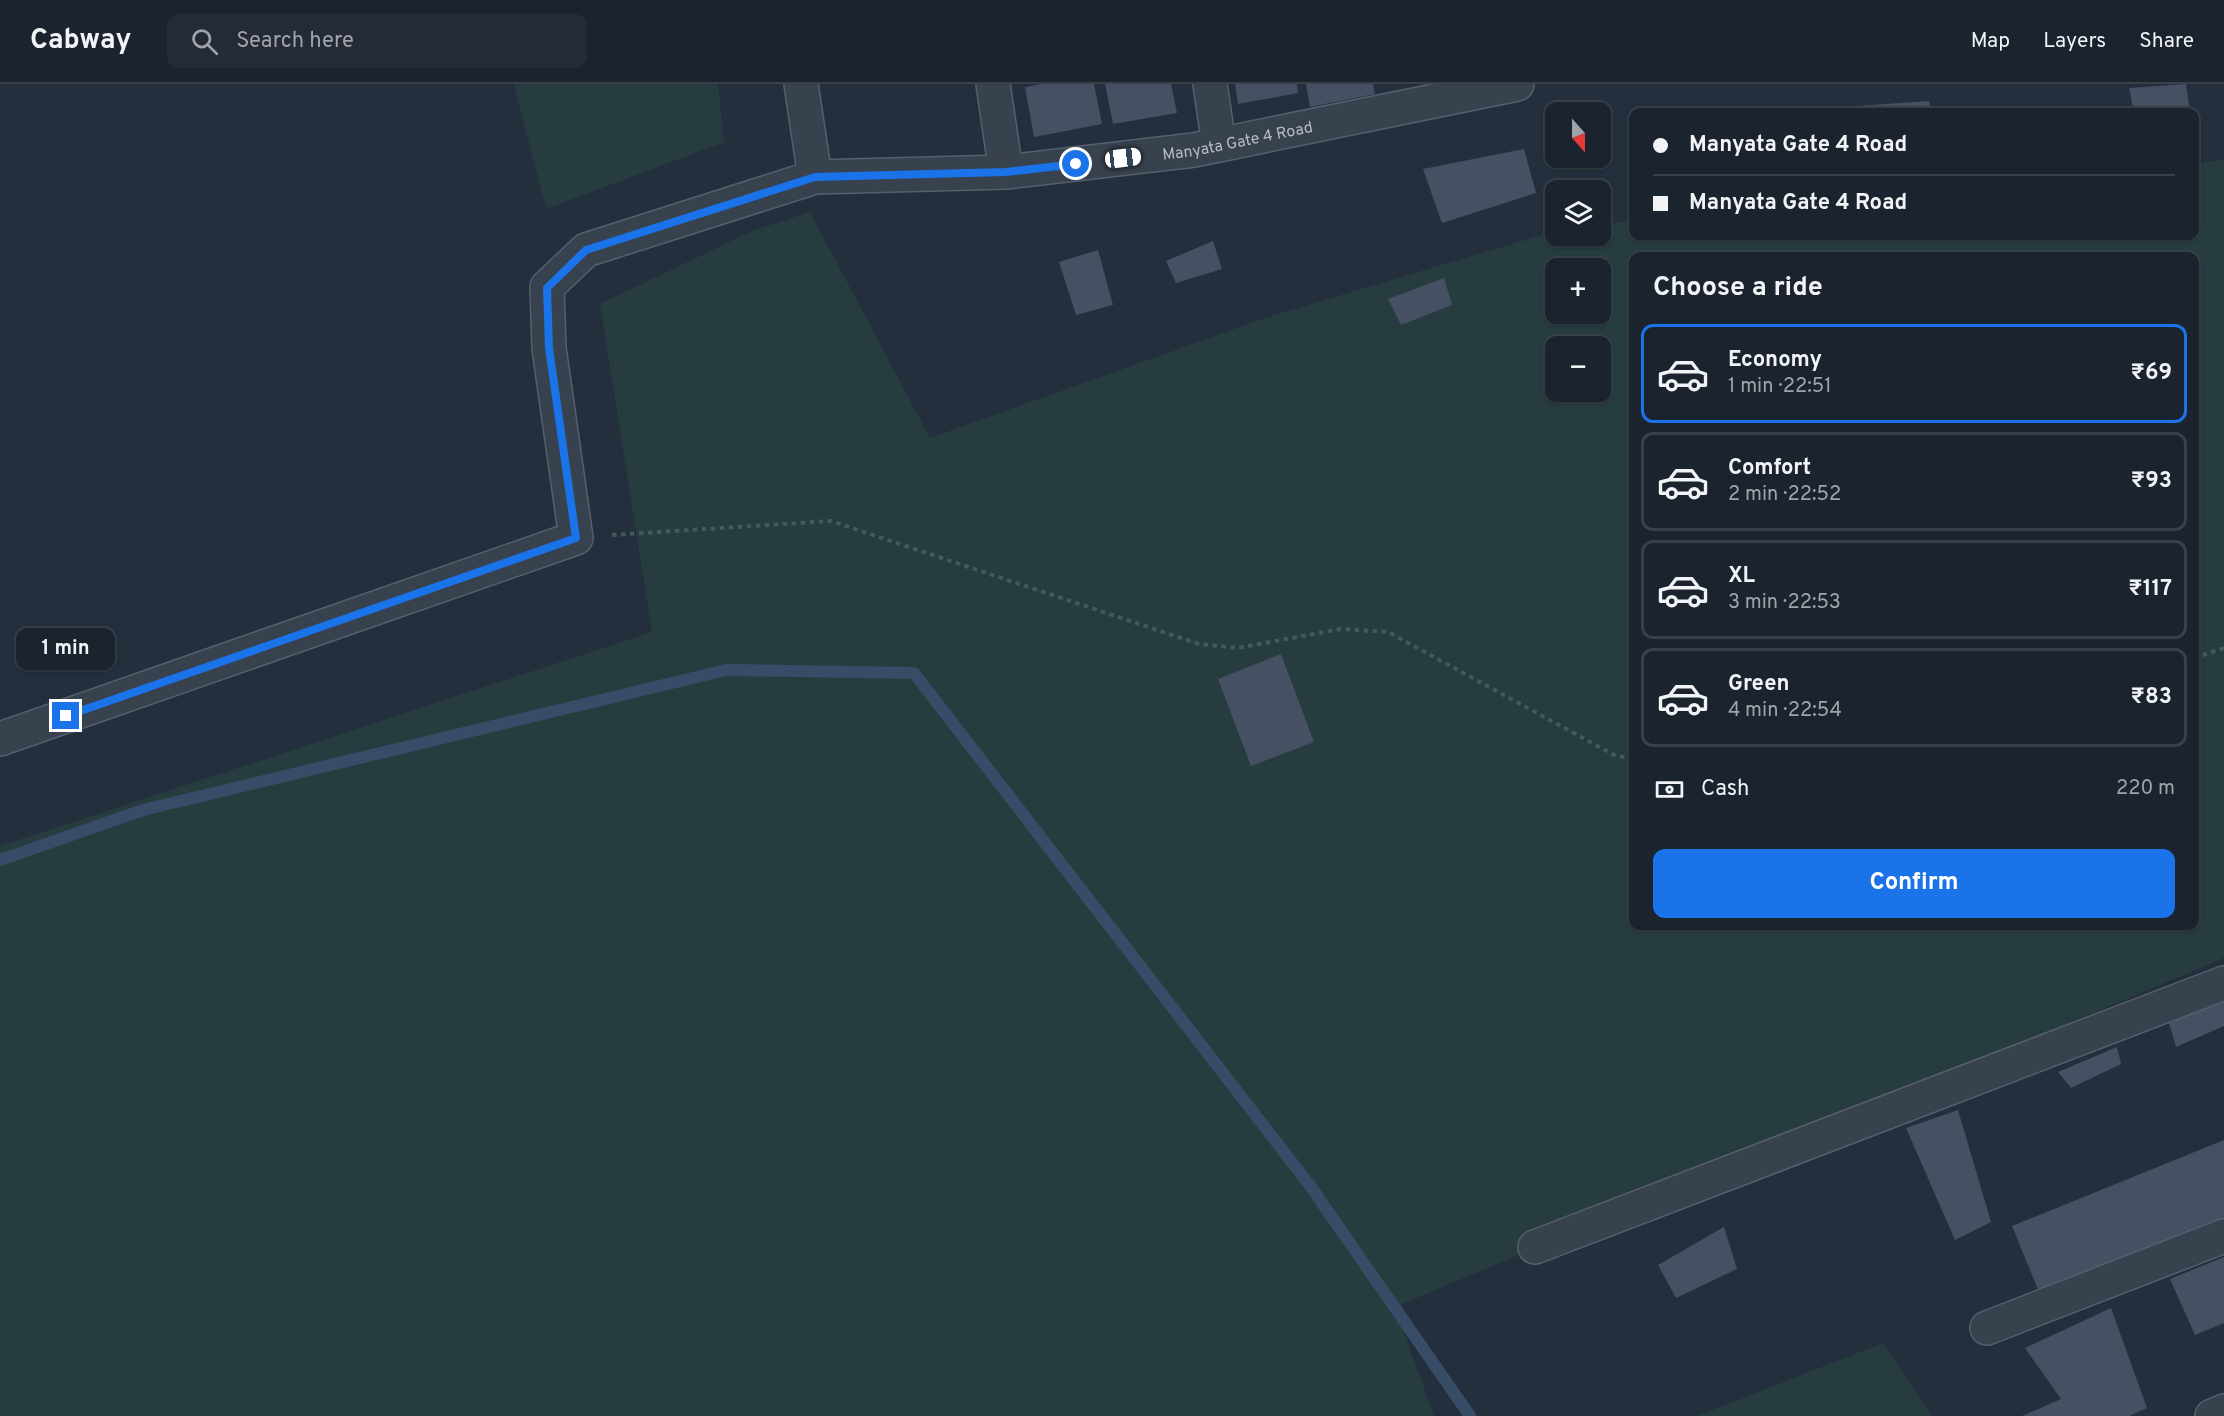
<!DOCTYPE html>
<html lang="en">
<head>
<meta charset="utf-8">
<style>
  :root { --surface:#1b232e; --page:#242b36; --text:#f1f3f6; --muted:#a0a4aa; --line:#39404a; --accent:#1a73e8 }
  body { margin:0; font-family:Overpass,sans-serif; background:var(--page); color:var(--text); height:100vh; display:flex; flex-direction:column; font-size:22px; white-space:nowrap }
  * { box-sizing:border-box; margin:0 }
  p { font-size:20px; color:var(--muted) }
  .icon { flex:none; width:33px; height:33px; fill:none; stroke:currentColor; stroke-width:2; stroke-linecap:round; stroke-linejoin:round }
  .map { position:relative; flex:1; overflow:hidden }
  .panel { position:absolute; left:1629px; top:168px; width:570px; height:678px; display:flex; flex-direction:column; background:var(--surface); border-radius:12px; box-shadow:0 2px 4px #0004,0 0 0 2px var(--line) }
  .panel>* { flex:none }
  .guide { position:absolute; left:1629px; top:24px; width:570px; height:132px; border-radius:12px; box-shadow:0 2px 4px #0004,0 0 0 2px var(--line); display:grid; align-content:center; height:132px; padding:0 24px; background:var(--surface) }
  .needle { width:39px; rotate:159deg }
  .controls { position:absolute; left:1545px; top:18px; display:grid; gap:12px }
  .controls a { display:grid; place-items:center; width:66px; height:66px; border-radius:12px; background:var(--surface); box-shadow:0 2px 4px #0004,0 0 0 2px var(--line); font-size:30px }
  .end { position:absolute; width:27px; height:27px; margin:-14px; border:8px solid #1a73e8; background:#fff; box-shadow:0 0 0 3px #fff }
  .from { border-radius:50% }
  .bubble { position:absolute; height:42px; border-radius:12px; background:var(--surface); box-shadow:0 2px 4px #0004,0 0 0 2px var(--line); font-size:20px; font-weight:700; line-height:42px; text-align:center }
  .car { position:absolute; width:18px; height:36px; margin:-18px -9px; border-radius:8px; box-shadow:0 0 4px 2px #0007; background:linear-gradient(#fff 24%,#345 0 40%,#fff 0 76%,#345 0 86%,#fff 0) }
  .guide b { display:flex; align-items:center; gap:21px; height:57px; font-size:22px }
  .guide b+b { border-top:2px solid var(--line) }
  .guide i { width:15px; height:15px; background:var(--text) }
  ul { padding:0; list-style:none }
  li { display:flex; align-items:center; gap:18px; height:99px; margin:0 12px 9px; padding:0 12px; border:3px solid var(--line); border-radius:12px }
  li div { flex:1 }
  li b { display:block; font-size:22px }
  li em { font-style:normal; font-weight:700 }
  li.selected { border-color:var(--accent) }
  li>.icon { width:54px; height:54px; stroke-width:1.5 }
  h2 { padding:0 24px; font-size:27px; line-height:72px }
  .pay { display:flex; align-items:center; gap:15px; height:66px; padding:0 24px; font-size:22px }
  .pay p { margin-inline-start:auto }
  .cta { display:flex; gap:12px; margin-top:auto; padding:12px 24px }
  .cta a { flex:1; height:69px; border-radius:12px; background:var(--accent); color:#fff; font-size:24px; font-weight:700; line-height:69px; text-align:center }
  header { display:flex; align-items:center; gap:36px; box-sizing:border-box; height:84px; padding:0 30px; background:var(--surface); border-bottom:2px solid var(--line) }
  header strong { font-size:28px }
  nav { display:flex; gap:33px; margin-inline-start:auto; font-size:21px }
  .search { width:420px; height:54px; background:var(--page); display:flex; align-items:center; gap:15px; box-sizing:border-box; padding:0 21px; border-radius:12px; color:var(--muted); font-size:22px }
  .map>svg:first-child { display:block }
  .green { fill:#263c3f; fill-rule:evenodd }
  .lines { fill:none; stroke-linecap:round; stroke-linejoin:round }
  .stream { stroke:#394c67; stroke-width:12 }
  .building { fill:#455162 }
  .street-casing { stroke:#565f6c; stroke-width:36 }
  .path { stroke:#44595c; stroke-width:4; stroke-dasharray:4.5 4.5; stroke-linecap:butt }
  .street { stroke:#38414e; stroke-width:33 }
  .route { stroke:#1a73e8; stroke-width:8 }
  .labels { text-anchor:middle; stroke-width:4.5; stroke-linejoin:round; paint-order:stroke }
  .street-label { font-size:16px; fill:#b4bcc9; stroke:#1d2633 }
</style>
</head>
<body>
<header>
<strong>Cabway</strong>
<div class="search"><svg class="icon" aria-label="search" viewBox="0 0 24 24"><circle cx="10" cy="10" r="6"/><path d="M15 15l6 6"/></svg>Search here</div>
<nav><a>Map</a><a>Layers</a><a>Share</a></nav>
</header>
<div class="map">
<svg width="2224" height="1332" viewBox="0 0 2224 1332">
  <rect width="100%" height="100%" fill="#242f3e"/>
  <g class="green">
    <polygon points="514,0 718,0 724,58 546,125"/>
    <path d="M2224 76V874L1395 1223 1434 1332H0V762L652 548 600 220 752 147 810 128 930 354 1265 234 1555 147 1556 152H1600L1601 140 1633 137 1634 152H2194L2195 79ZM1634 172H2194V842H1634ZM1556 184H1600V230H1556ZM1556 262H1600V308H1556Z"/>
    <polygon points="1883,1259 1932,1332 1697,1332"/>
  </g>
  <g class="lines">
    <polyline class="stream" points="0,776 143,726 726,586 914,589 1311,1103 1470,1332"/>
  </g>
  <g class="building">
    <polygon points="1042,0 1094,0 1102,40 1034,53 1025,3"/>
    <polygon points="1105,0 1171,0 1177,29 1113,40"/>
    <polygon points="1235,0 1297,0 1298,9 1238,20"/>
    <polygon points="1306,0 1373,0 1375,10 1310,23"/>
    <polygon points="2186,0 2190,28 2134,28 2129,4"/>
    <polygon points="1929,17 1931,28 1844,28 1843,23"/>
    <polygon points="2123,24 2124,28 2102,28 2102,27"/>
    <polygon points="1524,65 1536,109 1442,139 1423,85"/>
    <polygon points="1213,157 1222,185 1176,199 1166,177"/>
    <polygon points="1098,166 1113,221 1076,231 1059,178"/>
    <polygon points="1444,194 1452,221 1401,241 1388,215"/>
    <polygon points="1281,570 1314,658 1251,682 1218,595"/>
    <polygon points="2224,916 2224,942 2176,963 2169,939"/>
    <polygon points="2117,963 2121,980 2071,1004 2058,988"/>
    <polygon points="1958,1026 1991,1138 1955,1156 1906,1044"/>
    <polygon points="2224,1056 2224,1140 2041,1213 2012,1142"/>
    <polygon points="1724,1143 1737,1185 1676,1214 1658,1181"/>
    <polygon points="2224,1173 2224,1239 2195,1251 2170,1195"/>
    <polygon points="2111,1224 2147,1324 2129,1332 2022,1332 2061,1315 2025,1264"/>
  </g>
  <g class="lines">
    <g class="street-casing">
      <g id="street">
        <polyline points="801,0 815,93"/>
        <polyline points="993,0 1006,88"/>
        <polyline points="1210,0 1219,61"/>
        <path id="s1" d="M0 655 576 454 549 264 547 203 586 166 815 93 1006 88 1194 66 1517 0"/>
        <polyline points="1535,1163 2224,899"/>
        <polyline points="1987,1244 2224,1152"/>
        <polyline points="2212,1332 2224,1327"/>
      </g>
    </g>
    <g class="path">
      <polyline points="612,451 831,437 1199,560 1237,564 1341,545 1388,548 1616,672 1634,674"/>
      <polyline points="2194,574 2224,564"/>
    </g>
    <use href="#street" class="street"/>
  </g>
  <g class="lines">
    <polyline class="route" points="66,632 576,454 549,264 547,204 586,166 815,93 1006,88 1076,80"/>
  </g>
  <g class="labels">
    <g class="street-label">
      <text dy="6" stroke="none"><textPath href="#s1" startOffset="1582">Manyata Gate 4 Road</textPath></text>
    </g>
  </g>
</svg>
<div class="controls">
<a><svg class="needle" viewBox="-14 -14 28 28"><path d="M0-13l5 13h-10z" fill="#e53935"/><path d="M0 13l5-13h-10z" fill="#a0a4aa"/></svg></a>
<a><svg class="icon" aria-label="layers" viewBox="0 0 24 24"><path d="M12 4l9 5-9 5-9-5zM3 14l9 5 9-5"/></svg></a>
<a>+</a>
<a>−</a>
</div>
<i class="end from" style="left:1076px;top:80px"></i>
<i class="end" style="left:66px;top:632px"></i>
<div class="bubble" style="left:16px;top:544px;width:99px">1 min</div>
<i class="car" style="left:1123px;top:74px;rotate:83deg"></i>
<div class="guide">
<b><i class="from"></i>Manyata Gate 4 Road</b>
<b><i></i>Manyata Gate 4 Road</b>
</div>
<section class="panel">
<h2>Choose a ride</h2>
<ul>
<li class="selected"><svg class="icon" aria-label="car" viewBox="0 0 24 24"><path d="M5 17H2v-5l4-1 3-4h7l3 4 3 1v5h-3M9 17h6M6 11h13"/><circle cx="7" cy="17" r="2"/><circle cx="17" cy="17" r="2"/></svg><div><b>Economy</b><p>1 min · 22:51</p></div><em>₹69</em></li>
<li><svg class="icon" aria-label="car" viewBox="0 0 24 24"><path d="M5 17H2v-5l4-1 3-4h7l3 4 3 1v5h-3M9 17h6M6 11h13"/><circle cx="7" cy="17" r="2"/><circle cx="17" cy="17" r="2"/></svg><div><b>Comfort</b><p>2 min · 22:52</p></div><em>₹93</em></li>
<li><svg class="icon" aria-label="car" viewBox="0 0 24 24"><path d="M5 17H2v-5l4-1 3-4h7l3 4 3 1v5h-3M9 17h6M6 11h13"/><circle cx="7" cy="17" r="2"/><circle cx="17" cy="17" r="2"/></svg><div><b>XL</b><p>3 min · 22:53</p></div><em>₹117</em></li>
<li><svg class="icon" aria-label="car" viewBox="0 0 24 24"><path d="M5 17H2v-5l4-1 3-4h7l3 4 3 1v5h-3M9 17h6M6 11h13"/><circle cx="7" cy="17" r="2"/><circle cx="17" cy="17" r="2"/></svg><div><b>Green</b><p>4 min · 22:54</p></div><em>₹83</em></li>
</ul>
<div class="pay"><svg class="icon" aria-label="cash" viewBox="0 0 24 24"><path d="M3 7h18v10H3z"/><circle cx="12" cy="12" r="2"/></svg>Cash<p>220 m</p></div>
<div class="cta"><a>Confirm</a></div>
</section>
</div>
</body>
</html>
